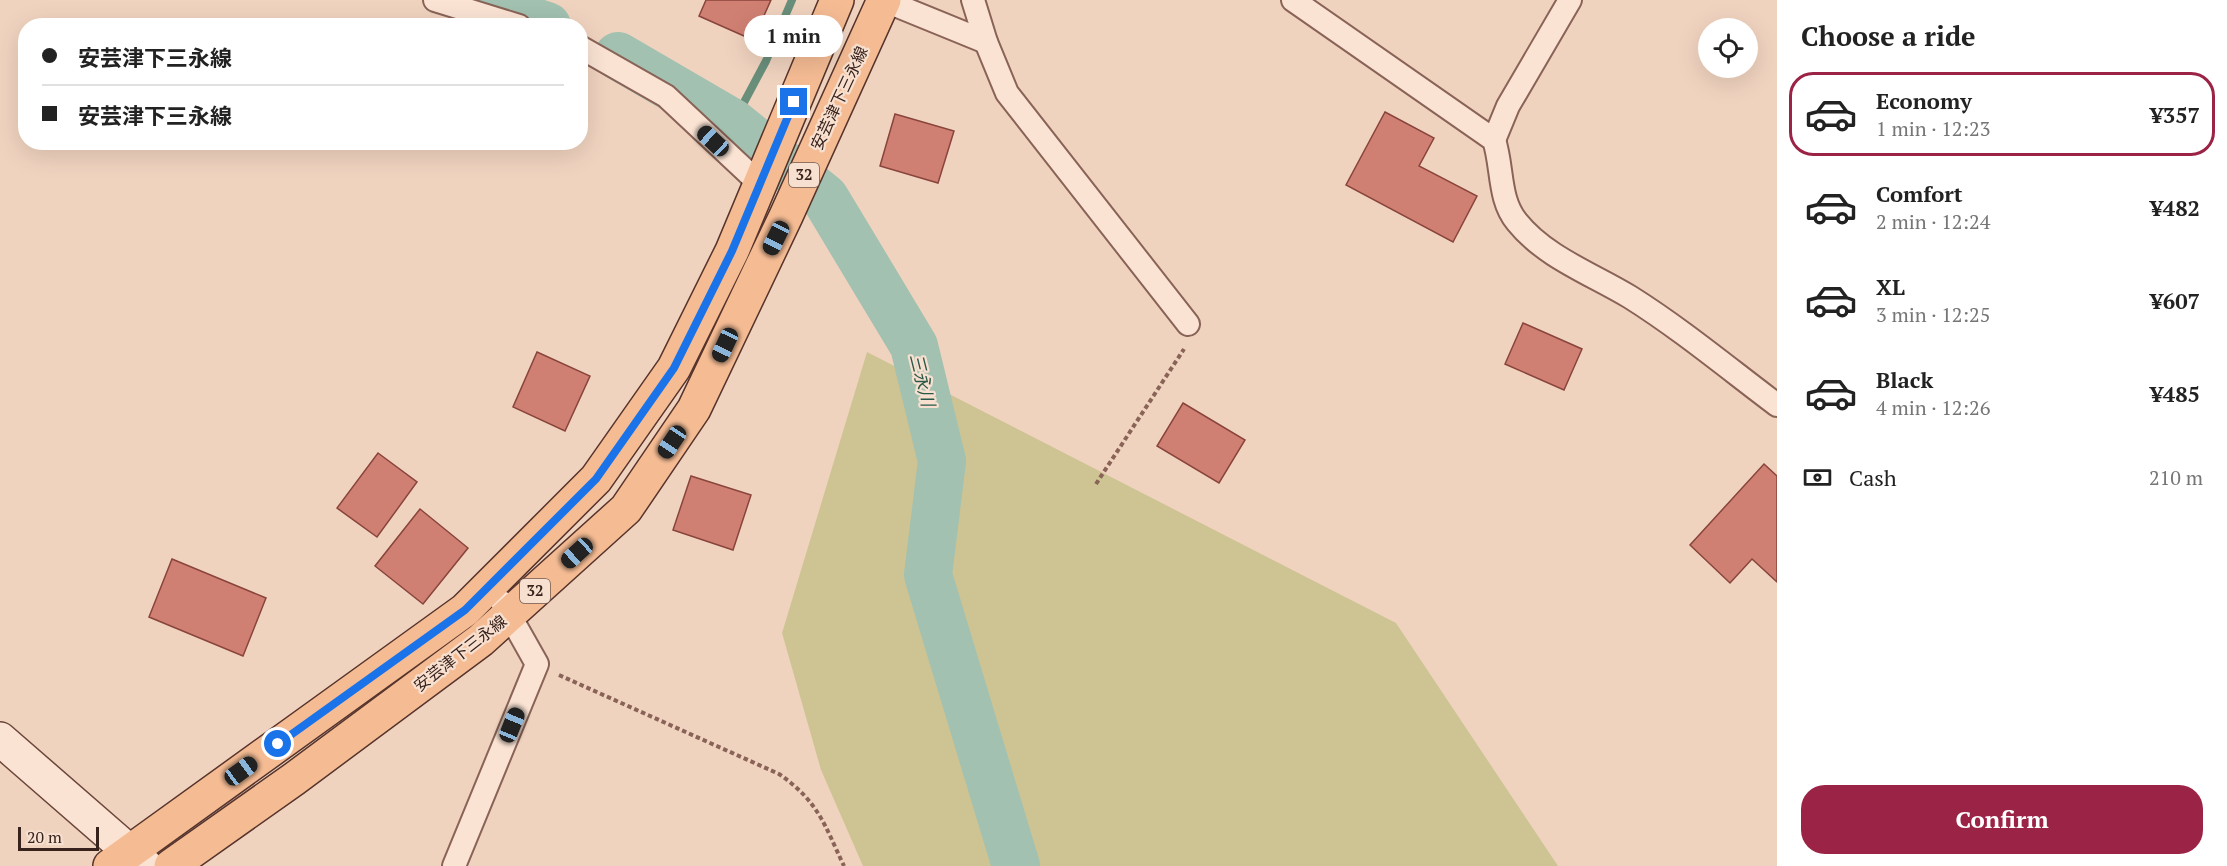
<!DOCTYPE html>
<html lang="en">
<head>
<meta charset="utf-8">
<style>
  :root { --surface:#fff; --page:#f6f6f6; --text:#222; --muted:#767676; --line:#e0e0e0; --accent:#9b2446 }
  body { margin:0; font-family:"PT Serif","Noto Sans JP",serif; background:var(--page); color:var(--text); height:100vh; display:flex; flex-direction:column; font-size:22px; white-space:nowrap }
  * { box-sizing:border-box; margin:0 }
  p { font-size:20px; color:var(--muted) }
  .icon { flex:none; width:33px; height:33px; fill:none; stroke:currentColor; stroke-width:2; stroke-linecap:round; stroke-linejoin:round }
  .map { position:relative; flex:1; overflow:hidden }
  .panel { display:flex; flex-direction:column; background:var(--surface); width:450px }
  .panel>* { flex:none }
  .banner { position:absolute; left:18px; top:18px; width:570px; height:132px; border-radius:24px; box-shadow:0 6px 24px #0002; display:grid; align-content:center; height:132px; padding:0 24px; background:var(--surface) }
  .controls { position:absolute; left:1698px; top:18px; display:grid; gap:12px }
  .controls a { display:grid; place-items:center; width:60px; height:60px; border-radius:50%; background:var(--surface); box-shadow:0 6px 24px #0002; font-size:30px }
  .scale { position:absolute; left:18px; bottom:15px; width:81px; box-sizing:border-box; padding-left:6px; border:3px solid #38221c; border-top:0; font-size:16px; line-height:21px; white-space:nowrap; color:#38221c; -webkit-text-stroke:4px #f7e0cf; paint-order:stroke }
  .end { position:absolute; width:27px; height:27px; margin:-14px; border:8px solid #1a73e8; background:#fff; box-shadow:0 0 0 3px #fff }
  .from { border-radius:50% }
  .bubble { position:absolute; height:42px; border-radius:21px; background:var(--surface); box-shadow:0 6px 24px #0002; font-size:20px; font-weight:800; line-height:42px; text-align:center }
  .car { position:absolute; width:18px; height:36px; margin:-18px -9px; border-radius:8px; box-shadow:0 0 4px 2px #0007; background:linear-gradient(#222 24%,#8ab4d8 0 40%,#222 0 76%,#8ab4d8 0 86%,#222 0) }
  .banner b { display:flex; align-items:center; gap:21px; height:57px; font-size:22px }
  .banner b+b { border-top:2px solid var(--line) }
  .banner i { width:15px; height:15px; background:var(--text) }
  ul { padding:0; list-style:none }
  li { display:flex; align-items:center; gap:18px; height:84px; margin:0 12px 9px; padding:0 12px; border:3px solid transparent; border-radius:24px }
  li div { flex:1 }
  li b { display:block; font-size:22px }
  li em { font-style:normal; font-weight:800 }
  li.current { border-color:var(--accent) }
  li>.icon { width:54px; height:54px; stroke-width:1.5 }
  h2 { padding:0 24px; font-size:27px; line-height:72px }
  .pay { display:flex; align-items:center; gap:15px; height:66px; padding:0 24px; font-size:22px }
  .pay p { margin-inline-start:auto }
  .action { display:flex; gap:12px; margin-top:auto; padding:12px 24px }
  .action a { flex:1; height:69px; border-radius:24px; background:var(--accent); color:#fff; font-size:24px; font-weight:800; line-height:69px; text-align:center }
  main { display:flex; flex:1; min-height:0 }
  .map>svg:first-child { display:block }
  .green { fill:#cec493 }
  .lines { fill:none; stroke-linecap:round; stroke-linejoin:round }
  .stream { stroke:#698f7b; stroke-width:8 }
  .river { stroke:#a2c1b0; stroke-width:48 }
  .building { fill:#d08073; stroke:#89443b; stroke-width:1.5 }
  .street-casing { stroke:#896357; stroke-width:26 }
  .secondary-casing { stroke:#6b453a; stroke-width:36 }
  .primary-casing { stroke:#56332b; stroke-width:36 }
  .path { stroke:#896357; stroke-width:4; stroke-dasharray:4.5 3; stroke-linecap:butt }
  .street { stroke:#fae3d3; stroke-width:22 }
  .secondary { stroke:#fae3d3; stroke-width:33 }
  .primary { stroke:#f5bc94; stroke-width:33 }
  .route { stroke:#1a73e8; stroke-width:8 }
  .labels { text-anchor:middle; stroke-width:4.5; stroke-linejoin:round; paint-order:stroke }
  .shield { fill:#f7e0cf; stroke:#715b52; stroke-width:1.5 }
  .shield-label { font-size:15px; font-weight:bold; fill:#38221c }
  .street-label { font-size:16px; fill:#38221c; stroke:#f7e0cf }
  .water-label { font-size:18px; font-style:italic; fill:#2a5848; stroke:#f7e0cf }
</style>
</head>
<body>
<main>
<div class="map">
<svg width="1777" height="866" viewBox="0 0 1777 866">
  <rect width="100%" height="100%" fill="#f0d3bf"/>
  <polygon class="green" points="867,352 1396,623 1558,866 863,866 821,770 782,633"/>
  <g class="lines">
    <polyline class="stream" points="733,123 766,61 792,0"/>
    <g class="river">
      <polyline points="467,0 547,26"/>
      <polyline points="618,56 733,123 825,198 914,346 942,461 928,575 1016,866"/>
    </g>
  </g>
  <g class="building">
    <polygon points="706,0 771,0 753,40 699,16"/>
    <polygon points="1385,112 1434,138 1419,166 1477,196 1453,242 1346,185"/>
    <polygon points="895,114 954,131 938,183 880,166"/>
    <polygon points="1523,323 1582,349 1564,390 1505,364"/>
    <polygon points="537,352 590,376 565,431 513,407"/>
    <polygon points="1183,403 1245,440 1219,483 1157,446"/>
    <polygon points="378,453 417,482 377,537 337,508"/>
    <polygon points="1764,464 1777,476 1777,582 1752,559 1730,583 1690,545"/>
    <polygon points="691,476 751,495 733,550 673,530"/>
    <polygon points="420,509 468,548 423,604 375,566"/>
    <polygon points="172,559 266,598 243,656 149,617"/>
  </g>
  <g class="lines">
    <g class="street-casing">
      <g id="street">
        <polyline points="435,0 519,26"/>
        <polyline points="883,0 986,42"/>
        <polyline points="973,0 986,42 1007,93 1188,324"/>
        <path d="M1293 0 1494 140C1503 167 1498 199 1517 222 1545 257 1592 274 1630 297 1681 329 1729 369 1777 405"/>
        <polyline points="580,47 666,96 761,185"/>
        <polyline points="1494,140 1508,106 1570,0"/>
        <polyline points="454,866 537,664 502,602"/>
      </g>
    </g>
    <g class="secondary-casing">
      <polyline id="secondary" points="0,739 146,866"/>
    </g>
    <g class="primary-casing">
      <g id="primary">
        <polyline points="110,866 465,610 596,479 674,368 732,251 837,0"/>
        <polyline points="171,866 294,779 481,640 626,509 694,409 786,216 884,0"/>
      </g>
    </g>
    <g class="path">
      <polyline points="1096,484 1184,349"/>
      <path d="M559 675 779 774C819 802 824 824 844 866"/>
    </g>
    <use href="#street" class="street"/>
    <use href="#secondary" class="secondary"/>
    <use href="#primary" class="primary"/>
  </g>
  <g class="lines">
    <polyline class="route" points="278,744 465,610 596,479 674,368 732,251 794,102"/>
  </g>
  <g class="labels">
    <g class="shield">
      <rect x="789" y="163" width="30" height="24" rx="4.5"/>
      <rect x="520" y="579" width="30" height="24" rx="4.5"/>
    </g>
    <g class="shield-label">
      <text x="804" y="180">32</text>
      <text x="535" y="596">32</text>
    </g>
    <g class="street-label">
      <text transform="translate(839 98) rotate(-65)" y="6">安芸津下三永線</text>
      <text transform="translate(460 653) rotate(-38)" y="6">安芸津下三永線</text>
    </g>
    <g class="water-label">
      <text transform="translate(922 380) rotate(76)" y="6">三永川</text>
    </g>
  </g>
</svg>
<div class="controls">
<a><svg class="icon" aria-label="locate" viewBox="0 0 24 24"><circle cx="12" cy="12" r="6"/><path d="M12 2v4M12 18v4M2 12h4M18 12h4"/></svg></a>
</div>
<div class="scale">20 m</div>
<i class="end from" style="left:278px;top:744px"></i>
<i class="end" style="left:794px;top:102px"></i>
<div class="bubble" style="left:744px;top:15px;width:99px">1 min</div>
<i class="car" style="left:713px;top:141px;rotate:313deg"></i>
<i class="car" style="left:776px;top:238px;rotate:206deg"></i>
<i class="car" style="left:725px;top:345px;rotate:205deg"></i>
<i class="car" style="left:672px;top:442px;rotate:214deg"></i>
<i class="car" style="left:577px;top:553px;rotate:228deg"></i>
<i class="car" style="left:512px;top:725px;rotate:22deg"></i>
<i class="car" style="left:241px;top:771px;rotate:54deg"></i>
<div class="banner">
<b><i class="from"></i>安芸津下三永線</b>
<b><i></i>安芸津下三永線</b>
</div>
</div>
<section class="panel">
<h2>Choose a ride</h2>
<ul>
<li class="current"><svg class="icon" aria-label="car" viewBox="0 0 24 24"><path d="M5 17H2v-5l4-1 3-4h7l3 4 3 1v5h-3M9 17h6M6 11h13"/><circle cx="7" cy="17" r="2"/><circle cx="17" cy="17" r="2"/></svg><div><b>Economy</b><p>1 min · 12:23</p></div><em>¥357</em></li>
<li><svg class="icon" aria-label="car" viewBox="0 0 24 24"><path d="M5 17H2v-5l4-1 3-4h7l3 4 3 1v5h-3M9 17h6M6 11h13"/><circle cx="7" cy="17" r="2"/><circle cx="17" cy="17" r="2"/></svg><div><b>Comfort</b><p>2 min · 12:24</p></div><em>¥482</em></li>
<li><svg class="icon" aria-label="car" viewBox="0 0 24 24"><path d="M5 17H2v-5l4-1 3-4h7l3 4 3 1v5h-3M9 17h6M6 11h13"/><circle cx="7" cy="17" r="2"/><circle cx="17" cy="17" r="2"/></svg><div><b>XL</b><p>3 min · 12:25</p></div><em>¥607</em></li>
<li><svg class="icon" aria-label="car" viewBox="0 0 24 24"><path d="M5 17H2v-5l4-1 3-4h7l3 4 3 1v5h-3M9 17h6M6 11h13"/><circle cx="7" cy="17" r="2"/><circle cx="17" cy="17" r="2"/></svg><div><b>Black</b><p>4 min · 12:26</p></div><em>¥485</em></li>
</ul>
<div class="pay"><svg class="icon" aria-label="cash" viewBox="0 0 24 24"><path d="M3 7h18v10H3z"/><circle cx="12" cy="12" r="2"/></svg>Cash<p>210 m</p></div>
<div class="action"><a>Confirm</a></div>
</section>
</main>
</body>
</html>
